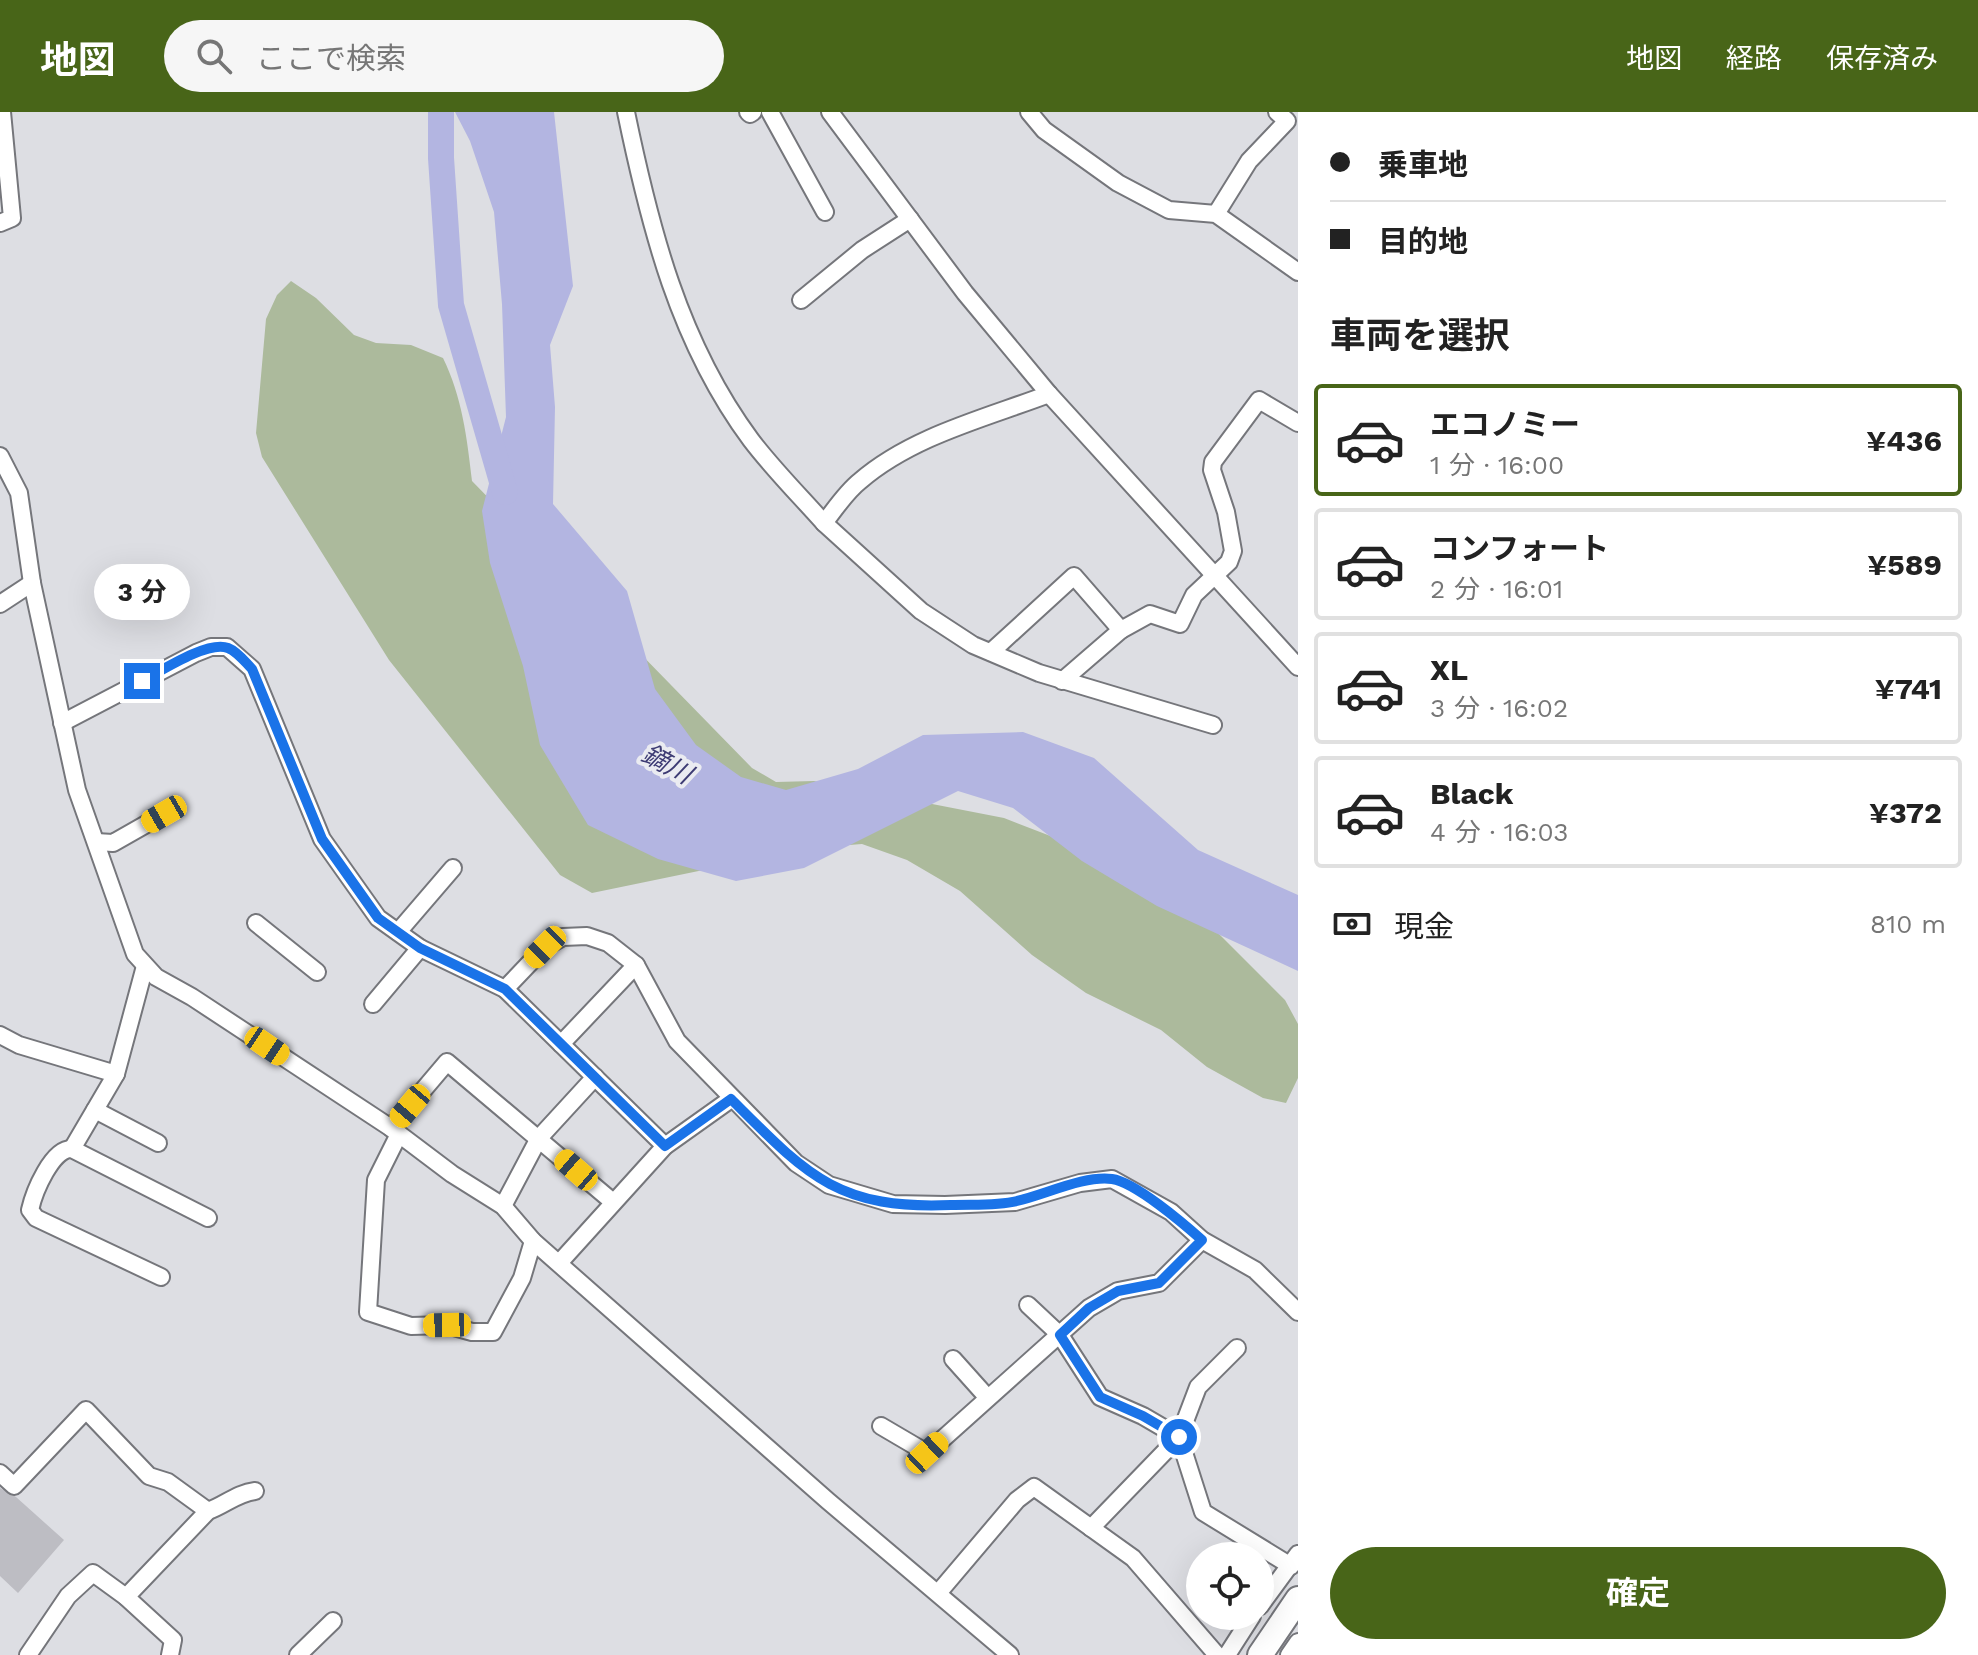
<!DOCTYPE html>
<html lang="ja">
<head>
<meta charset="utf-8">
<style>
  :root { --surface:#fff; --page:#f6f6f6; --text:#222; --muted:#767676; --line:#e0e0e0; --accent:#486518 }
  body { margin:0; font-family:"Work Sans","Noto Sans JP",sans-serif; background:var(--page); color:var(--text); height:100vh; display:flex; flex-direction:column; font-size:30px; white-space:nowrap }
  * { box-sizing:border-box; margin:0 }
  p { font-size:26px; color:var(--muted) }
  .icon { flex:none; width:44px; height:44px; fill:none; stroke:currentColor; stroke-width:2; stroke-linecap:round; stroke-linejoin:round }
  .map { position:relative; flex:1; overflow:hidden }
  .panel { display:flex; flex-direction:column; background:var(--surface); width:680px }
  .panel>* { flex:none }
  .guide { display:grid; align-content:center; height:176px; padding:0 32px; background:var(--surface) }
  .buttons { position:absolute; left:1186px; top:1430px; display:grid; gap:16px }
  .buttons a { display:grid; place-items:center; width:88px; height:88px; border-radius:50%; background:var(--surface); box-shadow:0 8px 32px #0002; font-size:40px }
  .end { position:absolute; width:36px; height:36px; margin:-18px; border:10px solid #1a73e8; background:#fff; box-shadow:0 0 0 4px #fff }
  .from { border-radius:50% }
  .bubble { position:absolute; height:56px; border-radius:28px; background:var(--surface); box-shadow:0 8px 32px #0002; font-size:26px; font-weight:700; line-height:56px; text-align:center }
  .car { position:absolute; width:24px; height:48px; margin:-24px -12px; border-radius:10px; box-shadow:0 0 6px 2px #0007; background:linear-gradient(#f5c518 24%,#345 0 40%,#f5c518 0 76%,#345 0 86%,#f5c518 0) }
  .guide b { display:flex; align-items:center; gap:28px; height:76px; font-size:30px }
  .guide b+b { border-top:2px solid var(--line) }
  .guide i { width:20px; height:20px; background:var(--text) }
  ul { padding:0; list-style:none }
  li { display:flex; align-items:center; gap:24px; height:112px; margin:0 16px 12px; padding:0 16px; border:4px solid var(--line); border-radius:8px }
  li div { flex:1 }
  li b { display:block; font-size:30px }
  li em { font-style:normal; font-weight:700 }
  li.selected { border-color:var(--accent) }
  li>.icon { width:72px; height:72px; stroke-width:1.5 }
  h2 { padding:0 32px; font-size:36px; line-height:96px }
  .pay { display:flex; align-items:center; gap:20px; height:88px; padding:0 32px; font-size:30px }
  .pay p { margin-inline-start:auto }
  .button { display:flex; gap:16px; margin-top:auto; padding:16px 32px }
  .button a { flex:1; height:92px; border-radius:48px; background:var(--accent); color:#fff; font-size:32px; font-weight:700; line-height:92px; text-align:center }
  header { display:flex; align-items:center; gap:48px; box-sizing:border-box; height:112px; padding:0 40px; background:var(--accent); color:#fff }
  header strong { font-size:38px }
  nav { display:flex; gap:44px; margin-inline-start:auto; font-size:28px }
  .search { width:560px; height:72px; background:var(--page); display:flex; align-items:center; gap:20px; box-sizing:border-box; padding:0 28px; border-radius:44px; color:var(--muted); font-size:30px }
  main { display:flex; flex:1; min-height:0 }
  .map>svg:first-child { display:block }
  .green { fill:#acba9c }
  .water { fill:#b3b5e1 }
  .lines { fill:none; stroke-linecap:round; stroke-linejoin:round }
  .river { stroke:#b3b5e1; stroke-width:26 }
  .building { fill:#bdbdc3 }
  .street-casing { stroke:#75767b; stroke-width:20 }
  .secondary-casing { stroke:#75767b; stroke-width:28 }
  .street { stroke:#fff; stroke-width:16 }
  .secondary { stroke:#fff; stroke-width:24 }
  .route { stroke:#1a73e8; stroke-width:10 }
  .labels { text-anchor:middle; stroke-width:8; stroke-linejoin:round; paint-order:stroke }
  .water-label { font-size:26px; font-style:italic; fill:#3e3c74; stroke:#eaebf1 }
</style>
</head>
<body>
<header>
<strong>地図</strong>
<div class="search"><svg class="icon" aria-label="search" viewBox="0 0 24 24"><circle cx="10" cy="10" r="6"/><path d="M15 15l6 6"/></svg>ここで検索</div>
<nav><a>地図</a><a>経路</a><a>保存済み</a></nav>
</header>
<main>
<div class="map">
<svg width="1298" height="1543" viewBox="0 0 1298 1543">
  <rect width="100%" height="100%" fill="#dddee3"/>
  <path class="green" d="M291 169 316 186 354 223 376 231 411 233 443 246C462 285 467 325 472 369L752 656 776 670 814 669 1004 706 1131 755 1192 795 1285 888 1298 912V966L1286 991 1263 986 1207 955 1161 918 1086 881 1032 843 960 779 907 748 862 732 810 736 592 781 560 763 389 548 262 345 256 321 266 207 277 183Z"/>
  <polygon class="water" points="455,0 554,0 573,174 550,233 555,295 553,392 627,479 655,577 696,633 741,665 786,678 858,657 923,623 1023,620 1094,646 1198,738 1298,783 1298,859 1157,794 1082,749 1013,696 958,679 804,756 736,769 658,747 588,713 540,633 523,554 490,451 482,399 506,305 502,192 494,100 470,29"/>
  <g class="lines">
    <polyline class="river" points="441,0 441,46 451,193 505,380"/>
  </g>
  <polygon class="building" points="0,1376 16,1385 64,1428 18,1481 0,1464"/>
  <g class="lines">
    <g class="street-casing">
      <g id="street">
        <path d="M626 0C650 116 679 231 751 328 773 357 800 384 824 411"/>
        <polyline points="748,0 750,2 753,0"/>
        <polyline points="770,0 825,100"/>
        <polyline points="830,0 965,181 1049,282 1298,555"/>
        <polyline points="1029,0 1044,18 1118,71 1169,98 1216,102 1298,160"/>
        <polyline points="1216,102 1249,49 1287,9 1277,0"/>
        <polyline points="0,111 12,106 2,0"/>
        <polyline points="801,188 862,138 910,107"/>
        <path d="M1049 282C986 306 912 324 860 369 846 380 835 397 824 411L921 499 973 533 1039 561 1213 613"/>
        <polyline points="0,344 19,381 32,471 77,678 135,842 156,865 192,885 391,1016 452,1062 503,1094 533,1129 828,1389 1010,1543"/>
        <polyline points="0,492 32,471"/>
        <polyline points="1121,518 1150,502 1180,512 1194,483 1229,450 1233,439 1226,400 1212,358 1213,350 1259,288 1298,311"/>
        <polyline points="991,540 1074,464 1121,518 1062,569"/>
        <polyline points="62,611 196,541 211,535 227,535 252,557 322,727 378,806 420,836 505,877 545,835 563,825 587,824 608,831 636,853 677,929 796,1051 829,1073 893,1092 945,1093 1015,1090 1080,1071 1112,1067 1171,1100 1202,1128 1255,1158 1298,1200"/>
        <polyline points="96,730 113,731 164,702"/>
        <polyline points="256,811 317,860"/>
        <polyline points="398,820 453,756"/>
        <polyline points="505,877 665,1034"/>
        <polyline points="373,892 420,836"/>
        <polyline points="0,923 19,933 116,962"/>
        <polyline points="561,932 636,853"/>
        <polyline points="95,998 158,1031"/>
        <polyline points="391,1016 447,950 613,1090"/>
        <polyline points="399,1022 376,1068 368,1200 411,1214 447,1213 472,1220 493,1220 522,1166 533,1129"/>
        <polyline points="72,1037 116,962 145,854"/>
        <polyline points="503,1094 539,1026 595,965"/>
        <polyline points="560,1150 665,1034 731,987"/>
        <path d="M161 1165 36 1106 30 1098C34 1080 52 1036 72 1037L208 1106"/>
        <polyline points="1028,1193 1060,1223 1100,1285 1143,1304 1179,1325 1203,1400 1291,1454"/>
        <polyline points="953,1247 987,1285"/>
        <polyline points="881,1314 927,1341 1089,1196 1118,1179 1159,1171 1202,1128"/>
        <polyline points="0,1361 14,1374 86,1298 149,1364 168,1370 208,1399"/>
        <polyline points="1091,1416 1179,1325 1198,1275 1237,1236"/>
        <polyline points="939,1480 1017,1388 1034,1375 1133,1446 1217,1543"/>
        <path d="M126 1485 208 1399C225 1393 237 1381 255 1379"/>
        <polyline points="1260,1494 1298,1442"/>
        <polyline points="28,1543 68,1484 93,1461 126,1485 173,1528 170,1543"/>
        <polyline points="298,1543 333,1509"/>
        <polyline points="1227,1543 1252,1504"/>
        <polyline points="1289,1543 1298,1530"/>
      </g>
    </g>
    <g class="secondary-casing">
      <polyline id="secondary" points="1260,1543 1298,1487"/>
    </g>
    <use href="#street" class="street"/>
    <use href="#secondary" class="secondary"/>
  </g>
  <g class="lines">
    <path class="route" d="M142 569C161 559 208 528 228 536 238 540 245 550 252 557L322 727 378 806 420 836 505 877 665 1034 731 987C806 1062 837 1098 951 1093 972 1092 996 1094 1017 1089 1044 1083 1085 1063 1112 1067 1135 1070 1184 1112 1202 1128L1159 1171 1118 1179 1089 1196 1060 1223 1100 1285 1143 1304 1179 1325"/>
  </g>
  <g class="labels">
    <g class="water-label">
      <text transform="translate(667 652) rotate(29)" y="9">鏑川</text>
    </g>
  </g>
</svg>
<div class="buttons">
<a><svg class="icon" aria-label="locate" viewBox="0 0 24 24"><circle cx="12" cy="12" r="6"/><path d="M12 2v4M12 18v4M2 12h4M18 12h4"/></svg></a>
</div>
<i class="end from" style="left:1179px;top:1325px"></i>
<i class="end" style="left:142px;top:569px"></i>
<div class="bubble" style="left:94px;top:452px;width:96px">3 分</div>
<i class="car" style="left:164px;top:702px;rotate:240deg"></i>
<i class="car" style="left:545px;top:835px;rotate:225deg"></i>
<i class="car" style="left:267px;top:934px;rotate:124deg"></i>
<i class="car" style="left:410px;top:994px;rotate:220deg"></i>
<i class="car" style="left:576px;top:1058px;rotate:311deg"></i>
<i class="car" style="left:447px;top:1213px;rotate:269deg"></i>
<i class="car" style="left:927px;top:1341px;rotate:47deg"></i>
</div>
<section class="panel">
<div class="guide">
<b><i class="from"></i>乗車地</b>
<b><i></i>目的地</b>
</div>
<h2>車両を選択</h2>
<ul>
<li class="selected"><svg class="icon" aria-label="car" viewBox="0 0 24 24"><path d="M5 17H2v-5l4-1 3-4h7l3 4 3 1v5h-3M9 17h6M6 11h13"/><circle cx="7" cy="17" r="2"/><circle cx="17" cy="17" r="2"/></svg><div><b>エコノミー</b><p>1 分 · 16:00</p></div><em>¥436</em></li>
<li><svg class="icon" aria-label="car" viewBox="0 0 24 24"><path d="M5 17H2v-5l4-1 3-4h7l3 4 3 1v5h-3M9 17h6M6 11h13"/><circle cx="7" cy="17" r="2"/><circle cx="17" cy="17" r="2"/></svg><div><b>コンフォート</b><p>2 分 · 16:01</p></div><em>¥589</em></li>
<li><svg class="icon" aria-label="car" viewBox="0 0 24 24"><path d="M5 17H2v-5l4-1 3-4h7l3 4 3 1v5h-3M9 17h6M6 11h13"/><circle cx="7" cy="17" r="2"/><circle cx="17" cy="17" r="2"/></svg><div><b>XL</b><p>3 分 · 16:02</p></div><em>¥741</em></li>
<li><svg class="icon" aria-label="car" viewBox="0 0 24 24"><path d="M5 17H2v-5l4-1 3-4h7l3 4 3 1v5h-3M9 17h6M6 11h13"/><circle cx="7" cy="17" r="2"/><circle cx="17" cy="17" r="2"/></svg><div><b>Black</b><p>4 分 · 16:03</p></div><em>¥372</em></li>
</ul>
<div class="pay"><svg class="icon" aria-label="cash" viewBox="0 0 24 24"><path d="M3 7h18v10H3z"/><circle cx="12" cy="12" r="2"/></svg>現金<p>810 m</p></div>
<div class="button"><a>確定</a></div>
</section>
</main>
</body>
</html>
